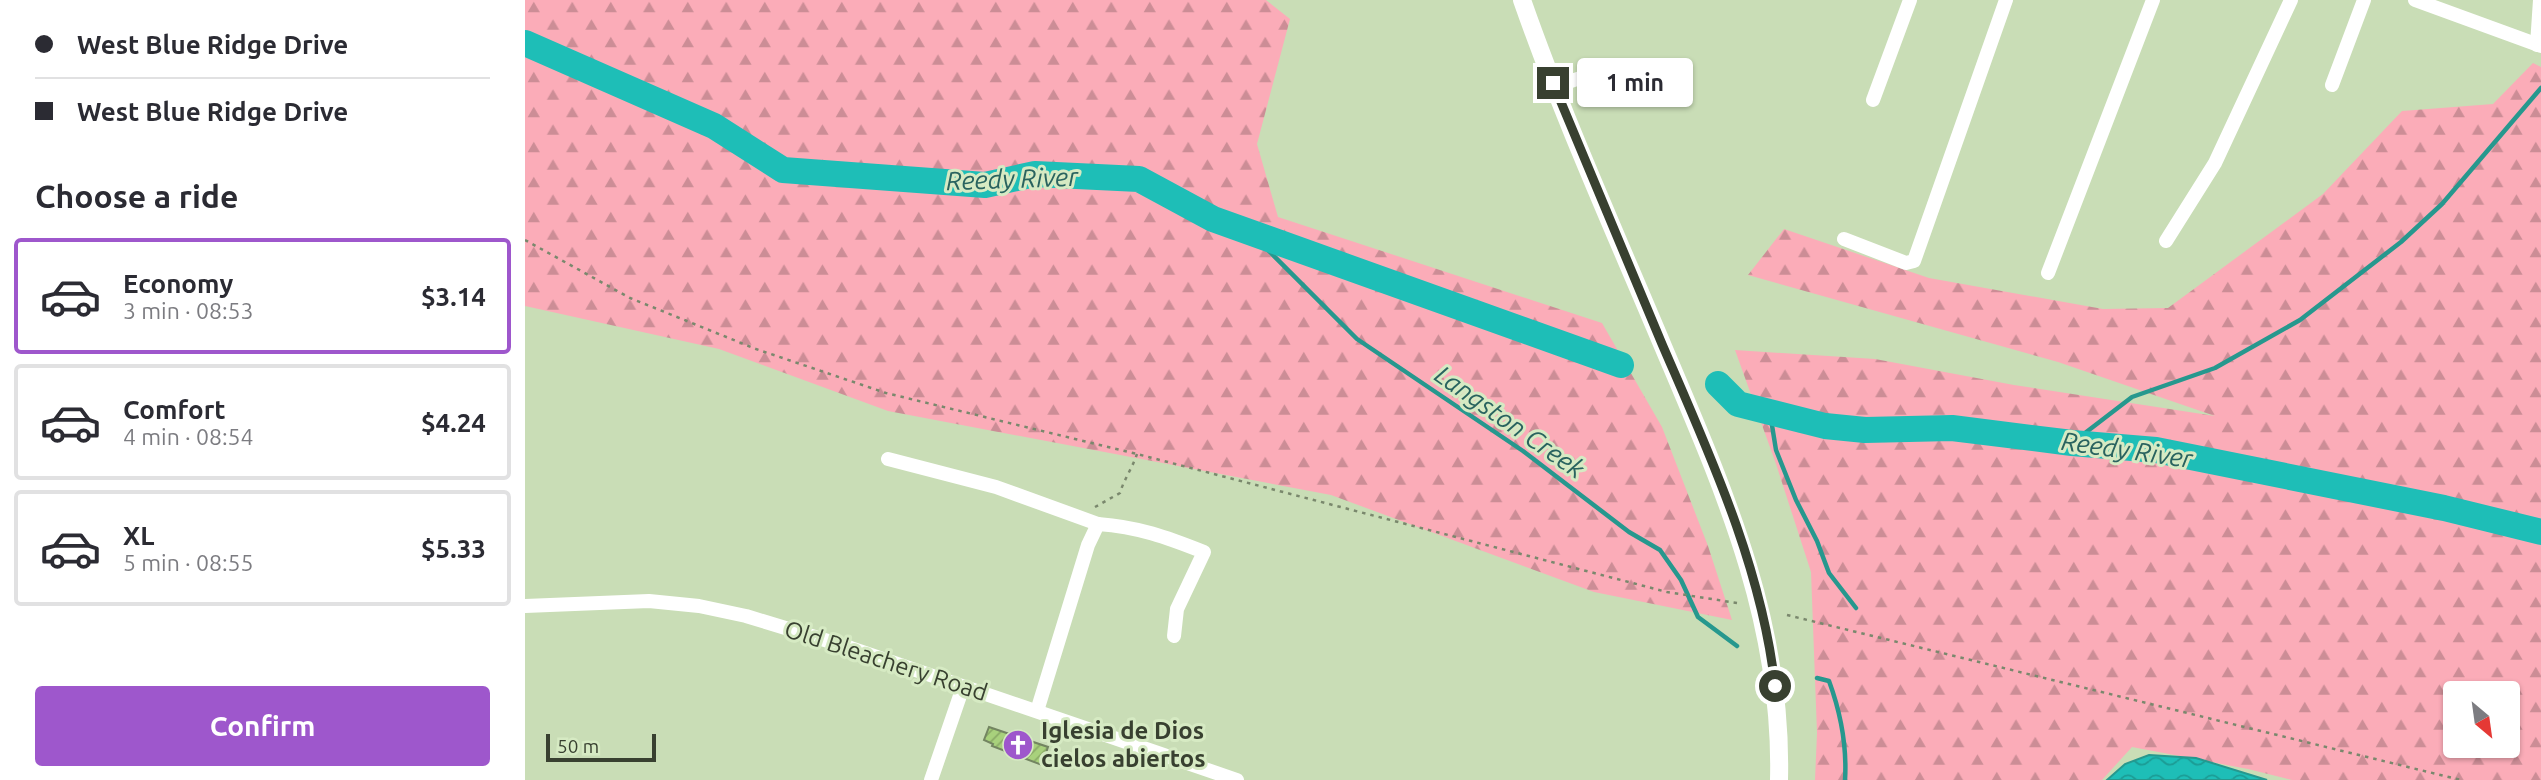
<!DOCTYPE html>
<html lang="en">
<head>
<meta charset="utf-8">
<style>
  :root { --surface:#fff; --page:#f2f2f3; --text:#2b2b33; --muted:#7c7c81; --line:#e1e1e2; --accent:#9e57cc }
  body { margin:0; font-family:Ubuntu,sans-serif; background:var(--page); color:var(--text); height:100vh; display:flex; flex-direction:column; font-size:26px; white-space:nowrap }
  * { box-sizing:border-box; margin:0 }
  p { font-size:23px; color:var(--muted) }
  .icon { flex:none; width:38px; height:38px; fill:none; stroke:currentColor; stroke-width:2; stroke-linecap:round; stroke-linejoin:round }
  .map { position:relative; flex:1; overflow:hidden }
  .side { display:flex; flex-direction:column; background:var(--surface); width:525px }
  .side>* { flex:none }
  .top-card { display:grid; align-content:center; height:154px; padding:0 35px; background:var(--surface) }
  .needle { width:46px; rotate:151deg }
  .tools { position:absolute; left:1918px; top:681px; display:grid; gap:14px }
  .tools a { display:grid; place-items:center; width:77px; height:77px; border-radius:7px; background:var(--surface); box-shadow:0 2px 5px #0004; font-size:35px }
  .scale { position:absolute; left:21px; bottom:18px; width:110px; box-sizing:border-box; padding-left:7px; border:4px solid #384030; border-top:0; font-size:19px; line-height:24px; white-space:nowrap; color:#384030; -webkit-text-stroke:5px #d6eac3; paint-order:stroke }
  .end { position:absolute; width:32px; height:32px; margin:-16px; border:9px solid #384030; background:#fff; box-shadow:0 0 0 4px #fff }
  .from { border-radius:50% }
  .bubble { position:absolute; height:49px; border-radius:7px; background:var(--surface); box-shadow:0 2px 5px #0004; font-size:23px; font-weight:700; line-height:49px; text-align:center }
  .top-card b { display:flex; align-items:center; gap:24px; height:66px; font-size:26px }
  .top-card b+b { border-top:2px solid var(--line) }
  .top-card i { width:18px; height:18px; background:var(--text) }
  ul { padding:0; list-style:none }
  li { display:flex; align-items:center; gap:21px; height:116px; margin:0 14px 10px; padding:0 21px; border:4px solid var(--line); border-radius:7px }
  li div { flex:1 }
  li b { display:block; font-size:26px }
  li em { font-style:normal; font-weight:700 }
  li.current { border-color:var(--accent) }
  li>.icon { width:63px; height:63px; stroke-width:1.5 }
  h2 { padding:0 35px; font-size:32px; line-height:84px }
  .cta { display:flex; gap:14px; margin-top:auto; padding:14px 35px }
  .cta a { flex:1; height:80px; border-radius:7px; background:var(--accent); color:#fff; font-size:28px; font-weight:700; line-height:80px; text-align:center }
  main { display:flex; flex:1; min-height:0 }
  .map>svg:first-child { display:block }
  .forest { fill:url(#forest-firs); fill-rule:evenodd }
  .water { fill:url(#water-waves); stroke:#26988e; stroke-width:2 }
  .lines { fill:none; stroke-linecap:round; stroke-linejoin:round }
  .stream { stroke:#26988e; stroke-width:4.5 }
  .river { stroke:#1ebeb7; stroke-width:26 }
  .building { fill:url(#building-hatch); stroke:#738561; stroke-width:2 }
  .path { stroke:#7a886d; stroke-width:2.5; stroke-dasharray:3.5 5; stroke-linecap:butt }
  .minor { stroke:#fff; stroke-width:14 }
  .major { stroke:#fff; stroke-width:18 }
  .route { stroke:#384030; stroke-width:9 }
  .labels { text-anchor:middle; stroke-width:6; stroke-linejoin:round; paint-order:stroke }
  .street-label { font-size:24px; fill:#384030; stroke:#d6eac3 }
  .poi-label { font-size:24px; font-weight:bold; fill:#384030; stroke:#d6eac3; text-anchor:start }
  .water-label { font-size:26px; font-style:italic; fill:#29635f; stroke:#d6eac3 }
</style>
</head>
<body>
<main>
<section class="side">
<div class="top-card">
<b><i class="from"></i>West Blue Ridge Drive</b>
<b><i></i>West Blue Ridge Drive</b>
</div>
<h2>Choose a ride</h2>
<ul>
<li class="current"><svg class="icon" aria-label="car" viewBox="0 0 24 24"><path d="M5 17H2v-5l4-1 3-4h7l3 4 3 1v5h-3M9 17h6M6 11h13"/><circle cx="7" cy="17" r="2"/><circle cx="17" cy="17" r="2"/></svg><div><b>Economy</b><p>3 min · 08:53</p></div><em>$3.14</em></li>
<li><svg class="icon" aria-label="car" viewBox="0 0 24 24"><path d="M5 17H2v-5l4-1 3-4h7l3 4 3 1v5h-3M9 17h6M6 11h13"/><circle cx="7" cy="17" r="2"/><circle cx="17" cy="17" r="2"/></svg><div><b>Comfort</b><p>4 min · 08:54</p></div><em>$4.24</em></li>
<li><svg class="icon" aria-label="car" viewBox="0 0 24 24"><path d="M5 17H2v-5l4-1 3-4h7l3 4 3 1v5h-3M9 17h6M6 11h13"/><circle cx="7" cy="17" r="2"/><circle cx="17" cy="17" r="2"/></svg><div><b>XL</b><p>5 min · 08:55</p></div><em>$5.33</em></li>
</ul>
<div class="cta"><a>Confirm</a></div>
</section>
<div class="map">
<svg width="2016" height="780" viewBox="0 0 2016 780">
  <defs>
    <pattern id="forest-firs" width="22" height="20" patternUnits="userSpaceOnUse" patternTransform="scale(1.75)"><rect width="22" height="20" fill="#fbacb8"/><path d="M5 1l3.5 6h-7zM16 11l3.5 6h-7z" fill="#cc8d96"/></pattern>
    <pattern id="water-waves" width="16" height="10" patternUnits="userSpaceOnUse" patternTransform="scale(1.75)"><rect width="16" height="10" fill="#1ebeb7"/><path d="M0 5q4-4 8 0t8 0" fill="none" stroke="#1b9c95"/></pattern>
    <pattern id="building-hatch" width="6" height="6" patternUnits="userSpaceOnUse" patternTransform="scale(1.75)"><rect width="6" height="6" fill="#a8d17c"/><path d="M-1 1l2-2M0 6l6-6M5 7l2-2" fill="none" stroke="#8aab66"/></pattern>
  </defs>
  <rect width="100%" height="100%" fill="#c9ddb6"/>
  <g class="forest">
    <polygon points="0,0 741,0 765,19 732,144 753,217 1077,323 1137,427 1183,546 1207,620 1069,592 806,495 363,411 194,349 0,306"/>
    <path d="M2008 63 2016 67V780H1767L1723 769 1607 747 1577 780H1290L1292 733 1286 572 1251 464 1210 350 1350 359 1489 385 1690 416 1533 362 1223 275 1259 229 1404 278 1578 309 1643 308 1798 194 1877 111 1968 104ZM1930 693H1983V746H1930Z"/>
  </g>
  <polygon class="water" points="1624,755 1671,758 1742,780 1582,780 1600,764"/>
  <g class="lines">
    <g class="stream">
      <polyline points="727,234 832,339 998,451 1104,532 1135,550 1156,580 1173,617 1212,646"/>
      <polyline points="1245,413 1251,450 1271,500 1292,541 1304,573 1331,608"/>
      <polyline points="1547,443 1607,397 1690,368 1775,320 1876,242 1917,204 2016,88"/>
      <path d="M1292 678 1304 681C1315 711 1322 747 1320 780"/>
    </g>
    <g class="river">
      <polyline points="0,43 189,126 258,170 460,185 510,174 614,179 688,219 1096,365"/>
      <polyline points="1193,384 1213,404 1300,426 1340,430 1427,428 1547,443 1631,450 1919,508 2016,532"/>
    </g>
  </g>
  <polygon class="building" points="464,727 523,747 517,765 467,746 468,744 459,740"/>
  <g class="lines">
    <g class="path">
      <polyline points="0,240 105,298 231,349 361,393 612,454 1142,592 1212,603"/>
      <path d="M570 507 595 493C599 479 607 469 612 454"/>
      <polyline points="1262,615 1936,780"/>
    </g>
    <g class="minor">
      <polyline points="1890,0 2016,46"/>
      <polyline points="2012,45 2015,0"/>
      <polyline points="1807,85 1839,0"/>
      <polyline points="1029,87 1084,68 1111,67 1160,77"/>
      <polyline points="1348,100 1385,0"/>
      <polyline points="1319,239 1381,263 1389,261 1481,0"/>
      <polyline points="1641,241 1690,163 1766,0"/>
      <polyline points="1523,273 1628,0"/>
      <polyline points="363,459 471,487 573,524"/>
      <polyline points="0,606 124,601 174,606 221,616 326,648 712,780"/>
      <path d="M512 711 563 545 573 524C614 527 641 537 679 552L652 609 649 636"/>
      <polyline points="406,780 438,687"/>
    </g>
    <path class="major" d="M997 0C1038 117 1089 230 1137 344 1198 488 1258 620 1254 780"/>
  </g>
  <g class="lines">
    <path class="route" d="M1028 83C1065 170 1100 257 1137 344 1184 453 1237 567 1250 686"/>
  </g>
  <defs>
    <g id="church-disc" transform="scale(1.575)"><circle r="9.5" fill="#9e57cc" stroke="#d6eac3"/><path d="M-1.2-6h2.4v3.5h3.3v2.4h-3.3V6h-2.4V-.1h-3.3v-2.4h3.3Z" fill="#fff"/></g>
  </defs>
  <g fill-rule="evenodd">
    <use href="#church-disc" x="493" y="745"/>
  </g>
  <g class="labels">
    <g class="street-label">
      <text transform="translate(361 661) rotate(18)" y="8">Old Bleachery Road</text>
    </g>
    <g class="poi-label">
      <text x="516" y="739">Iglesia de Dios<tspan x="516" dy="28">cielos abiertos</tspan></text>
    </g>
    <g class="water-label">
      <text transform="translate(487 179) rotate(-2)" y="9">Reedy River</text>
      <text transform="translate(985 422) rotate(35)" y="9">Langston Creek</text>
      <text transform="translate(1602 450) rotate(8)" y="9">Reedy River</text>
    </g>
  </g>
</svg>
<div class="tools">
<a><svg class="needle" viewBox="-14 -14 28 28"><path d="M0-13l5 13h-10z" fill="#e53935"/><path d="M0 13l5-13h-10z" fill="#7c7c81"/></svg></a>
</div>
<div class="scale">50 m</div>
<i class="end from" style="left:1250px;top:686px"></i>
<i class="end" style="left:1028px;top:83px"></i>
<div class="bubble" style="left:1052px;top:58px;width:116px">1 min</div>
</div>
</main>
</body>
</html>
